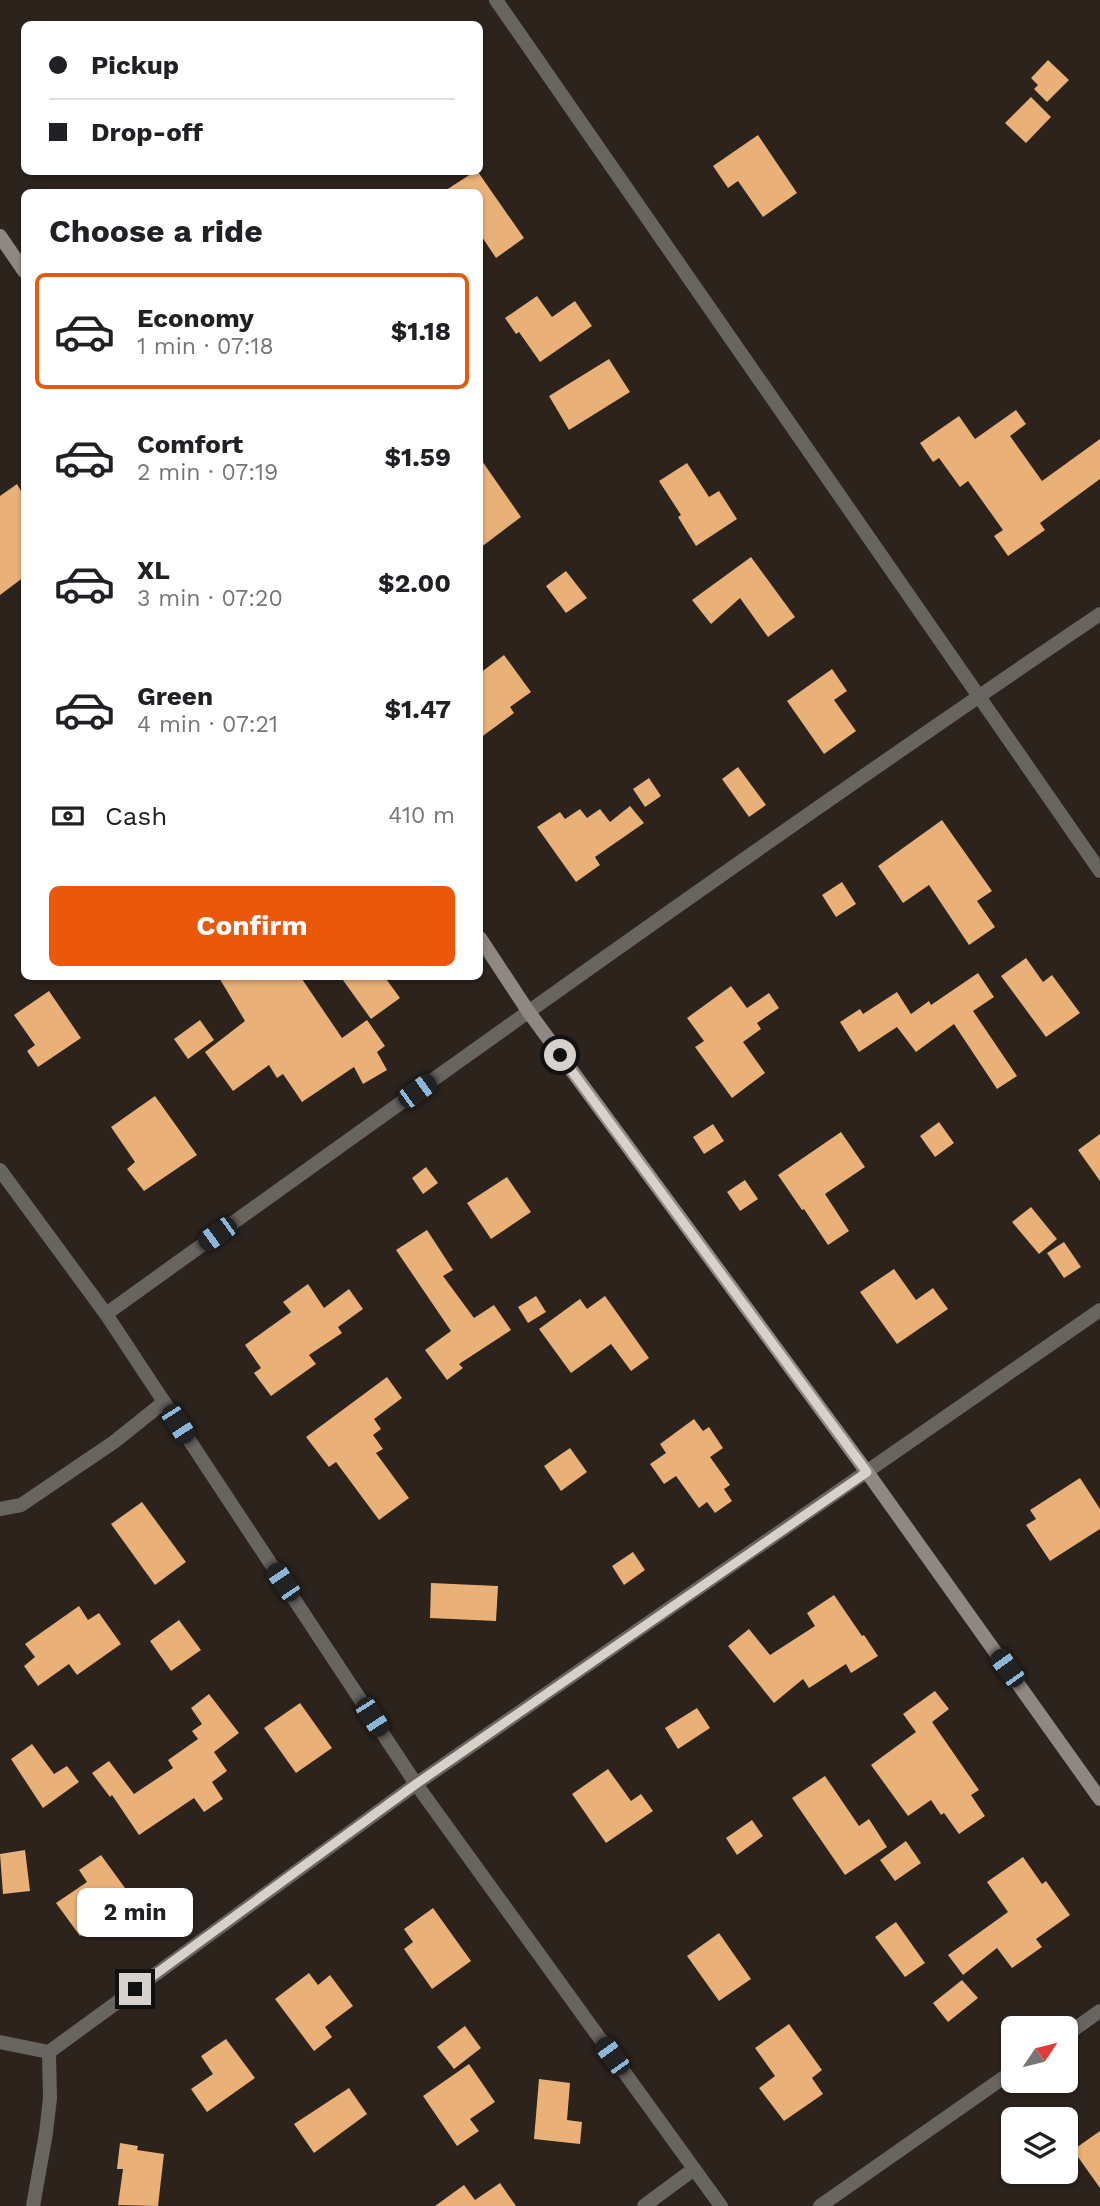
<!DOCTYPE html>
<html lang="en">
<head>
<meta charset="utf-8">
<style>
  :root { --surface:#fff; --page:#f6f6f6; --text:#202124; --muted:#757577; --line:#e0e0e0; --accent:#ea580c }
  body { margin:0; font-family:"Work Sans",sans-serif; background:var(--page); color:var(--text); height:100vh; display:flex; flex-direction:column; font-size:26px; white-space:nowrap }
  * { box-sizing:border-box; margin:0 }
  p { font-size:23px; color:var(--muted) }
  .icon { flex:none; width:38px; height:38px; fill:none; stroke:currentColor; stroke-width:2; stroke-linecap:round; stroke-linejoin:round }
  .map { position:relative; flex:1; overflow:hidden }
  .drawer { position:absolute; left:21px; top:189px; width:462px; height:791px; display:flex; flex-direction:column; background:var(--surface); border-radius:10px; box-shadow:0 2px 5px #0004 }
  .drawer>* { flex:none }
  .top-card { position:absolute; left:21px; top:21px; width:462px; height:154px; border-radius:10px; box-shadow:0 2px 5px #0004; display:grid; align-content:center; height:154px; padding:0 28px; background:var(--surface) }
  .needle { width:46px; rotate:55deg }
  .controls { position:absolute; left:1001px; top:2016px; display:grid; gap:14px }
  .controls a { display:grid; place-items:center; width:77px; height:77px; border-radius:10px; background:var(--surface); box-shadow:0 2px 5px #0004; font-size:35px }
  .end { position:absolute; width:32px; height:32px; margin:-16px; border:9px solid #d6d1cc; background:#111; box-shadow:0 0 0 4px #111 }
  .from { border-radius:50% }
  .bubble { position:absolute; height:49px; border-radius:10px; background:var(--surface); box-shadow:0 2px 5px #0004; font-size:23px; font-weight:700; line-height:49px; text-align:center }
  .car { position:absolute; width:21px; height:42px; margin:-21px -10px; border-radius:9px; box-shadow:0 0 5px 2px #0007; background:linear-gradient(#222 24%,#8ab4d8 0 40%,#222 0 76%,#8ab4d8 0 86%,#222 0) }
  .top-card b { display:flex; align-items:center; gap:24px; height:66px; font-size:26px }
  .top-card b+b { border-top:2px solid var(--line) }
  .top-card i { width:18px; height:18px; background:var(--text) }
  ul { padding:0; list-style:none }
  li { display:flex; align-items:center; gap:21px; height:116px; margin:0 14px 10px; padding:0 14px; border:4px solid transparent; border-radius:10px }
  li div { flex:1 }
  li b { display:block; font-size:26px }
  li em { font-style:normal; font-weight:700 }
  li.on { border-color:var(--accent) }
  li>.icon { width:63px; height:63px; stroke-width:1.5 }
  h2 { padding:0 28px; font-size:32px; line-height:84px }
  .pay { display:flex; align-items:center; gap:18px; height:77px; padding:0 28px; font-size:26px }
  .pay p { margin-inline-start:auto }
  .button { display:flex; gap:14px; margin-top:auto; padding:14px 28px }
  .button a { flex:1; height:80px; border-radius:10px; background:var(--accent); color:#fff; font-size:28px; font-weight:700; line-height:80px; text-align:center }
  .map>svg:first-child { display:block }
  .building { fill:#e9b077 }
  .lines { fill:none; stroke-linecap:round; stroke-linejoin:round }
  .street { stroke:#686460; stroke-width:14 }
  .secondary { stroke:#8f8882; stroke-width:14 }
  .route { stroke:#d6d1cc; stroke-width:9 }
</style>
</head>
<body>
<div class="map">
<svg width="1100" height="2206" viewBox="0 0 1100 2206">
  <rect width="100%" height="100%" fill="#2b231c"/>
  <g class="building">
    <polygon points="1048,60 1069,80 1047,102 1034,89 1038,85 1031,78"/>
    <polygon points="1031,97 1051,117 1026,143 1005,123"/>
    <polygon points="758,135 797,193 763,217 738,181 728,188 713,166"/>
    <polygon points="474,172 478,172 524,238 496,258 480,234 480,192 443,192"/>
    <polygon points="537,296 552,317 575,301 592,326 540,362 519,332 516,334 505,318"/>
    <polygon points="609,359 630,392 569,430 549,396"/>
    <polygon points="1016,410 1026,424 1010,436 1042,481 1100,439 1100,479 1040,523 1045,530 1008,556 994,536 1003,530 968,481 960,487 939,458 933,462 920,443 959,416 975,439"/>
    <polygon points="480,458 521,517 480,548"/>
    <polygon points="687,463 709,497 719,491 737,519 696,546 678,517 681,515 659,481"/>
    <polygon points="17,484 24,496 24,577 0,595 0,496"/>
    <polygon points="751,557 795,617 768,637 740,598 711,624 692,600"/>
    <polygon points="566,571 587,598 566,613 546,586"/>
    <polygon points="504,655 531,692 510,707 514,713 480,738 480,673"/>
    <polygon points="832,669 847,691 834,700 856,731 824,754 787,701"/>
    <polygon points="738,767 766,805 749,817 722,779"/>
    <polygon points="649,778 661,796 645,807 633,789"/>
    <polygon points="630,806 644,823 595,857 600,865 576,882 537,827 560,812 565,819 580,809 587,818 600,809 610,822"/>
    <polygon points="942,820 992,891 977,901 995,927 969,945 929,885 903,903 878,866"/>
    <polygon points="842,882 856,904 836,917 822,895"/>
    <polygon points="1026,958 1043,982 1052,975 1080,1013 1046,1037 1001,976"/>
    <polygon points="978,973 994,997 973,1011 1017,1076 997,1089 954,1024 916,1052 897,1027 859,1052 840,1022 860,1009 863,1014 897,992 911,1014 929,1001 931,1005"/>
    <polygon points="218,976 300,976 342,1038 367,1020 385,1046 377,1052 387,1070 363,1084 354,1067 302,1102 283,1074 277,1078 269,1065 233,1091 205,1052 245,1021"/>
    <polygon points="340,976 384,976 400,998 371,1019"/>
    <polygon points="731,986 747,1008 769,993 779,1008 757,1023 761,1029 743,1042 765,1073 732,1098 695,1047 704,1041 687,1018"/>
    <polygon points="49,991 81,1038 38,1067 27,1051 35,1045 14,1015"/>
    <polygon points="200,1020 214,1040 188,1059 174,1039"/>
    <polygon points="155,1096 197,1155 144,1191 127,1169 135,1162 111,1127"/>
    <polygon points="939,1122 954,1143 935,1157 920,1136"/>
    <polygon points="713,1124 724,1141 704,1154 693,1137"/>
    <polygon points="841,1132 865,1167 825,1194 849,1231 828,1245 804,1209 802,1210 778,1175"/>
    <polygon points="1100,1134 1100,1181 1078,1150"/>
    <polygon points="426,1167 438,1183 423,1194 412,1178"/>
    <polygon points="507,1177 531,1212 491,1239 467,1203"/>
    <polygon points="745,1180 758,1199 740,1211 727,1192"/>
    <polygon points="1031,1207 1057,1239 1039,1254 1012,1222"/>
    <polygon points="427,1230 453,1270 443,1276 474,1318 494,1305 511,1330 459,1364 463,1368 447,1380 425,1350 451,1331 396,1250"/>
    <polygon points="1064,1242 1081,1267 1064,1278 1047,1253"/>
    <polygon points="894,1269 916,1300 933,1288 948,1309 897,1344 860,1292"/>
    <polygon points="308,1284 324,1308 349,1289 363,1309 338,1327 342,1333 309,1355 316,1364 271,1396 254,1373 261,1368 245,1345 291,1312 283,1302"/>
    <polygon points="536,1296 546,1312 528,1323 518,1307"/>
    <polygon points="605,1296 649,1358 631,1371 611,1344 571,1373 539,1329 580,1299 587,1309"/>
    <polygon points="387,1377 402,1398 374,1419 381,1429 373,1435 383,1449 376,1453 409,1498 379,1520 336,1462 329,1467 306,1437"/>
    <polygon points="694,1419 703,1431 709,1427 723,1448 710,1457 730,1485 724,1489 732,1501 715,1513 707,1502 699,1508 676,1476 664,1484 650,1464 666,1453 660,1444"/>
    <polygon points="570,1448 587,1472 561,1491 544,1466"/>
    <polygon points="1080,1478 1100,1509 1100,1529 1050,1561 1026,1525 1036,1519 1030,1510"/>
    <polygon points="142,1502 186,1562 155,1585 111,1524"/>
    <polygon points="633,1552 645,1570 624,1585 612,1566"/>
    <polygon points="431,1583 498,1586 496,1621 430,1618"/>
    <polygon points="834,1595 862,1636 864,1635 878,1656 851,1673 846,1664 809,1688 803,1679 774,1703 728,1646 749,1629 770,1655 815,1626 807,1613"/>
    <polygon points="79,1606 88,1620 99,1613 121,1644 77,1675 69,1664 38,1686 24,1666 35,1657 25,1644"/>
    <polygon points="179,1620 201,1650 171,1671 150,1641"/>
    <polygon points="935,1691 949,1709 932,1722 979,1790 971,1795 985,1816 959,1834 944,1813 941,1815 931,1800 908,1816 871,1765 916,1732 903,1714"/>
    <polygon points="209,1694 239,1733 214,1752 227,1771 212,1782 223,1799 204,1812 194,1798 139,1835 112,1795 110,1797 92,1773 109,1761 134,1794 173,1768 168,1760 198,1739 192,1731 202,1724 191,1708"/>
    <polygon points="300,1703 332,1748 296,1773 264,1728"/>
    <polygon points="697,1708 710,1728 678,1749 665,1728"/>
    <polygon points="32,1744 54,1774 67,1766 79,1782 43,1808 11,1759"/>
    <polygon points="608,1769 631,1801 641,1794 653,1811 606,1843 572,1794"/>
    <polygon points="825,1776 859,1826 869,1819 887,1847 845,1875 792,1798"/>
    <polygon points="752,1820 763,1836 737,1855 726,1838"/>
    <polygon points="906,1841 921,1863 895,1881 880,1860"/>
    <polygon points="25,1850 30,1891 3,1894 0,1854"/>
    <polygon points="101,1855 133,1899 80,1936 56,1903 87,1882 79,1870"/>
    <polygon points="1023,1857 1042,1884 1046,1881 1070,1915 1036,1939 1042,1947 1012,1968 997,1948 963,1975 948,1955 1008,1912 987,1882"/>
    <polygon points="433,1908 471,1961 432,1989 404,1949 413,1942 404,1929"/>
    <polygon points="896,1922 925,1963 905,1977 875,1937"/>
    <polygon points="719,1933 751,1979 719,2001 687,1956"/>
    <polygon points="309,1973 318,1985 330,1975 353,2006 325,2027 332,2037 314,2051 275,1999"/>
    <polygon points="962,1980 978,1998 948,2022 933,2003"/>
    <polygon points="789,2024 822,2070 812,2078 823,2094 784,2121 759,2088 775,2076 755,2048"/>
    <polygon points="465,2026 481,2048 454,2069 437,2047"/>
    <polygon points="226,2039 255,2078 207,2112 191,2089 213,2074 201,2056"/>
    <polygon points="469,2064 495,2102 470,2119 479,2131 457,2146 423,2096"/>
    <polygon points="539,2079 570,2083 567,2120 582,2122 580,2144 534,2139"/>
    <polygon points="349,2088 367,2114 314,2153 294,2124"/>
    <polygon points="1100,2131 1100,2188 1073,2150"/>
    <polygon points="120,2143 138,2146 137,2150 164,2154 158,2206 118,2205 123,2169 117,2169"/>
    <polygon points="500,2183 516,2206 435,2206 464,2185 475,2200"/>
  </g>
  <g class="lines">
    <g class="street">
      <polyline points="496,0 1100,871"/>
      <polyline points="0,1170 106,1314 416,1784 721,2206"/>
      <path d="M106 1314C435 1078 764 841 1100 614"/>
      <polyline points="0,1509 21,1505 114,1442 164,1402"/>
      <polyline points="1066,2035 1100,2011"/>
      <polyline points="0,2042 49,2052 416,1784 1100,1310"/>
      <polyline points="33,2206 46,2133 50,2098 49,2052"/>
      <polyline points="644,2206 694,2169"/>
      <polyline points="820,2206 1013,2071"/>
    </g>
    <g class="secondary">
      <polyline points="0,236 24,271"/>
      <polyline points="480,938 528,1011 867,1472 1100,1799"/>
    </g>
  </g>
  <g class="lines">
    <polyline class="route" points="135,1989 416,1784 867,1472 560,1055"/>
  </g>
</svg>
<div class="controls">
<a><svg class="needle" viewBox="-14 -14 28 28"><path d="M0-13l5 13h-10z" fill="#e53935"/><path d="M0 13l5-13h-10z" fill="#757577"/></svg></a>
<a><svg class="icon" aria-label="layers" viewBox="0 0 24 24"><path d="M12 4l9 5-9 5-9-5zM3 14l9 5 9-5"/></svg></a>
</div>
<i class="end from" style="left:560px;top:1055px"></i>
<i class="end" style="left:135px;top:1989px"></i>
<div class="bubble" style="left:77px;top:1888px;width:116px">2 min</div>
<i class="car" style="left:417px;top:1091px;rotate:54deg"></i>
<i class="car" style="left:217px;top:1234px;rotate:234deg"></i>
<i class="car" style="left:178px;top:1424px;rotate:147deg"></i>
<i class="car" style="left:283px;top:1582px;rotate:326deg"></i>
<i class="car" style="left:1007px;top:1668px;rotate:324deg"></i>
<i class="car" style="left:372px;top:1717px;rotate:147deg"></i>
<i class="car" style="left:612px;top:2056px;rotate:324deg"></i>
<div class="top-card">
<b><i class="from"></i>Pickup</b>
<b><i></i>Drop-off</b>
</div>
<section class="drawer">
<h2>Choose a ride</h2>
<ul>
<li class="on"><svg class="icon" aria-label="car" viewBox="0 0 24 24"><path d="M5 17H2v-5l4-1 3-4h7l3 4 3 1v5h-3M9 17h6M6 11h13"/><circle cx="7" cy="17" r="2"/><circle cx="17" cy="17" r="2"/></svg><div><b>Economy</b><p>1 min · 07:18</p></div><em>$1.18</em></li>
<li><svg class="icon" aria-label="car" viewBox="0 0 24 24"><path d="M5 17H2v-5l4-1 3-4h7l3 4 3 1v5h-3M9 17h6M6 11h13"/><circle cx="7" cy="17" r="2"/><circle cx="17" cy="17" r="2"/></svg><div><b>Comfort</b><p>2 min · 07:19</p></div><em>$1.59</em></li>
<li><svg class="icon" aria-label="car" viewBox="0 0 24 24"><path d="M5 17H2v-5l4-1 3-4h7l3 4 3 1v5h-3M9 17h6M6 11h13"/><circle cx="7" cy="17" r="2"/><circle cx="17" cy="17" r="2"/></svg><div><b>XL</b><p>3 min · 07:20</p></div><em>$2.00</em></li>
<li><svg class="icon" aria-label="car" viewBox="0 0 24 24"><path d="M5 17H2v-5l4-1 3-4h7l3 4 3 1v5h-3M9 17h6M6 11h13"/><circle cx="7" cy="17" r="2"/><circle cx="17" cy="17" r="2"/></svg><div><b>Green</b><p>4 min · 07:21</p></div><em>$1.47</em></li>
</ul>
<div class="pay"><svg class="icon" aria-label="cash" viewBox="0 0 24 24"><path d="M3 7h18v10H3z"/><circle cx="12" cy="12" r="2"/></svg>Cash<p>410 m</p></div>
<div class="button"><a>Confirm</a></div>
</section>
</div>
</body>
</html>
